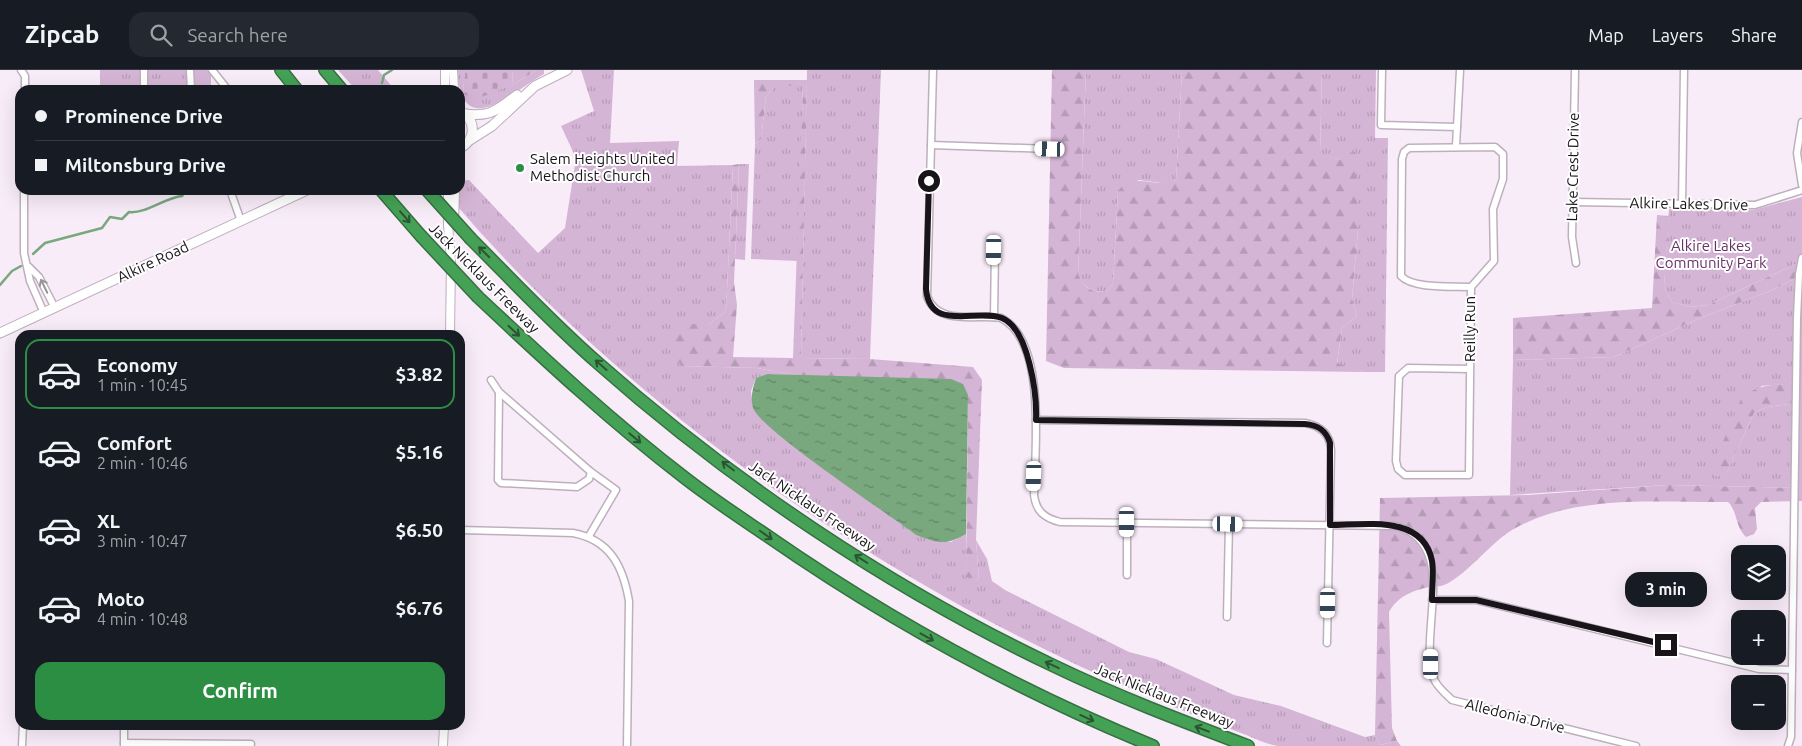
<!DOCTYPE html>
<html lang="en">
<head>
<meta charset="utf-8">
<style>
  :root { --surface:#171b24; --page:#242831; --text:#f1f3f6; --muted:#9ea1a6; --line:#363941; --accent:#2b8e42 }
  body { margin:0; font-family:Ubuntu,sans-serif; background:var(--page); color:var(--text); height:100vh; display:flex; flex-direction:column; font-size:19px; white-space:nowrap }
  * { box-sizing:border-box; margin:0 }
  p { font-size:16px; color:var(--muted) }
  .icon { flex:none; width:28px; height:28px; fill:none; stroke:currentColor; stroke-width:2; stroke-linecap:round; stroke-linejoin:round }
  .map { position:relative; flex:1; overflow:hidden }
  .panel { position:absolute; left:15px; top:260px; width:450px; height:400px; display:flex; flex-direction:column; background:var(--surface); border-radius:15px; box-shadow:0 5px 20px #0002 }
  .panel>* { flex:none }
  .top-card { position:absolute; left:15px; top:15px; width:450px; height:110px; border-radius:15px; box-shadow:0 5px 20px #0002; display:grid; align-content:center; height:110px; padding:0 20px; background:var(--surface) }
  .fabs { position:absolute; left:1731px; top:475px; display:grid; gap:10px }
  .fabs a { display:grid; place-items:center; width:55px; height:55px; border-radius:10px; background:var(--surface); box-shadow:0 5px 20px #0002; font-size:25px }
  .end { position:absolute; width:22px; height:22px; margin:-11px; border:6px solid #191419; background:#fff; box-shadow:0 0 0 2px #fff }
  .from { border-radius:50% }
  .bubble { position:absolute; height:35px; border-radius:15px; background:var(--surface); box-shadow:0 5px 20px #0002; font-size:16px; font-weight:700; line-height:35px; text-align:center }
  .car { position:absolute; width:15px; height:30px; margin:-15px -8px; border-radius:6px; box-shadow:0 0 4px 1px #0007; background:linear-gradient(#fff 24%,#345 0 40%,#fff 0 76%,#345 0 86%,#fff 0) }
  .top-card b { display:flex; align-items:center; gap:18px; height:48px; font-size:19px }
  .top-card b+b { border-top:1px solid var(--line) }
  .top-card i { width:12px; height:12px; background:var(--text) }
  ul { padding:9px 0 0; list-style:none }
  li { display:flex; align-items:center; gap:15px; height:70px; margin:0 10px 8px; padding:0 10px; border:2px solid transparent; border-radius:15px }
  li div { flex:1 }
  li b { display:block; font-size:19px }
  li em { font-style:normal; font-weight:700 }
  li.active { border-color:var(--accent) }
  li>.icon { width:45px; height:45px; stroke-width:1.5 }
  .button { display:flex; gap:10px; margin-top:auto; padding:10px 20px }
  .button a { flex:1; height:58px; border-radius:15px; background:var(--accent); color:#fff; font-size:20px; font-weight:700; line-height:58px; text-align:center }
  header { display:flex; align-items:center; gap:30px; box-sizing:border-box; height:70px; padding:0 25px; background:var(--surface); border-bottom:1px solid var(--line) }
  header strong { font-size:24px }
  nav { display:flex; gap:28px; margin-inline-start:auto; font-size:18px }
  .search { width:350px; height:45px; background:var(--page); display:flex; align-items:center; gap:12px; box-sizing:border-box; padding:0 18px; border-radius:15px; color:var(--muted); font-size:19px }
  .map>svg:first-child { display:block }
  .grass { fill:url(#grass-tufts) }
  .forest { fill:url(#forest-firs) }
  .cemetery { fill:url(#cemetery-stones) }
  .water { fill:url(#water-ripples) }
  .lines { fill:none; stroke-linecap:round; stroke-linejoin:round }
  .stream { stroke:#79a77e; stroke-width:2.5 }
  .minor-casing { stroke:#bdb0bd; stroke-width:9 }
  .tertiary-casing { stroke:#bdb0bd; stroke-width:10 }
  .secondary-casing { stroke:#bdb0bd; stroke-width:11 }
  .motorway-casing { stroke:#357041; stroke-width:14 }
  .minor { stroke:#fff; stroke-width:6 }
  .tertiary { stroke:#fff; stroke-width:8 }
  .secondary { stroke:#fff; stroke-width:9 }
  .motorway { stroke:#44a156; stroke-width:11 }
  .motorway-bridge-casing { stroke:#357041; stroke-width:14; stroke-linecap:butt }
  .motorway-bridge { stroke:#44a156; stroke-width:11 }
  .oneway { stroke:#2c5334 }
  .oneway2 { stroke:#989598 }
  .route { stroke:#191419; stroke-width:6 }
  .poi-dot { fill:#2b8e42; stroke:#fefefe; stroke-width:2 }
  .labels { text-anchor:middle; stroke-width:4; stroke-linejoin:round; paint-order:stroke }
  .poi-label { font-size:15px; fill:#191419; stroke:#fefefe; text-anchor:start }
  .street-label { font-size:15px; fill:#191419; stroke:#fefefe }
  .park-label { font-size:15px; fill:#653167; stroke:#fefefe }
</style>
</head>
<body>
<header>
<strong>Zipcab</strong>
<div class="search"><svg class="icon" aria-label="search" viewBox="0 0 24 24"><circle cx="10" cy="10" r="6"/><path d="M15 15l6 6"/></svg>Search here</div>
<nav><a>Map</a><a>Layers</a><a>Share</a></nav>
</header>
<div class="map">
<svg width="1802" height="676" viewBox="0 0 1802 676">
  <defs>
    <pattern id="grass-tufts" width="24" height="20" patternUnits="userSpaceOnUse" patternTransform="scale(1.25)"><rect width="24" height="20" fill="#d5b5d5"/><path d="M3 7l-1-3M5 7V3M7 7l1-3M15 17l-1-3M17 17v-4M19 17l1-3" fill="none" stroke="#b69bb6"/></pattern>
    <pattern id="forest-firs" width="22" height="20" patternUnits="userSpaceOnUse" patternTransform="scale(1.25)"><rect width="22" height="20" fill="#d5b5d5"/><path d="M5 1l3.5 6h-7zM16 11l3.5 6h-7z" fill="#b69bb6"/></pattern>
    <pattern id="cemetery-stones" width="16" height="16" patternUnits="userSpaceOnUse" patternTransform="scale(1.25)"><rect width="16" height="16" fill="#d5b5d5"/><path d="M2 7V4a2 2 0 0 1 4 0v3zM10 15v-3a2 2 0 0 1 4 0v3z" fill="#b69bb6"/></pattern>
    <pattern id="water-ripples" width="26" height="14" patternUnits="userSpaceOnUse" patternTransform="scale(1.25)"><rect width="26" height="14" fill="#79a77e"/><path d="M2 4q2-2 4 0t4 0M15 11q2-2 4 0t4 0" fill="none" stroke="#628766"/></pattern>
  </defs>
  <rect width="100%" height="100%" fill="#f9ecf9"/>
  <g class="grass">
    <polygon points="100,0 217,0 211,4 211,15 193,20 100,20"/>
    <polygon points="338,0 378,0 395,20 356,20"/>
    <path d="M457 0H465L463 23 512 15 537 0H544V4C509 24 462 72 457 0Z"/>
    <path d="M581 0H614L610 73 679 71 677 96 733 95 726 241 708 255 682 296 757 298 795 305 767 304 756 308 751 321 753 338 916 465 951 472 966 464 967 507 979 510 976 470 987 489 992 511 1005 520 1129 582 1156 589 1234 625 1281 636 1365 667 1375 665 1380 675 1397 671 1401 676C1373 676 1345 676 1317 676 1304 676 1290 676 1278 676 1265 674 1252 667 1241 663 1209 651 1178 639 1147 626 894 520 637 345 458 137L460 111 469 110 538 183 565 158 576 88 561 56 594 41Z"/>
    <polygon points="807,0 881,0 870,289 801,288"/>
    <path d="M1086 0H1182L1176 110 1169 114 1139 110 1118 121 1113 214 1106 222C1092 222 1084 218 1078 205Z"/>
    <polygon points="1322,0 1376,0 1375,68 1388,68 1385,302 1365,302 1337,294 1342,258 1357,246 1352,229 1358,159 1340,90 1320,84"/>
    <polygon points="803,15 798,191 751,189 755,74 761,69 766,27 775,16"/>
    <polygon points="739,94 749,94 745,190 735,189"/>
    <polygon points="1802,127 1802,191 1708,235 1689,237 1672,232 1664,217 1669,139 1753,140"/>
    <polygon points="1802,205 1802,313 1761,316 1725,406 1754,343 1767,337 1802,332 1802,418 1667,415 1510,425 1513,290 1614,287 1698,249 1770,221"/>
  </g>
  <g class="forest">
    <polygon points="513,0 537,0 512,15"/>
    <path d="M1052 0H1086L1078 204C1084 218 1091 222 1106 222L1113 214 1118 121C1134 100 1157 120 1176 110L1182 0H1322L1320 83 1340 90 1347 83 1355 82 1358 159 1352 229 1357 246 1342 258 1337 293 1365 302 1064 298 1046 291Z"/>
    <polygon points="754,10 807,10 801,288 870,289 973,297 982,310 976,470 979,510 966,507 968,325 795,305 757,298 682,296 671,285 674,253 708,255 726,241 733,95 739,94 734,212 737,235 733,287 793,288 803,16 775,16 766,27 761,69 755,74"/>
    <polygon points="1657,145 1669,146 1664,217 1672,232 1689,237 1708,235 1802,191 1802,205 1770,221 1698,249 1614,287 1513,290 1513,248 1652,238"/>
    <path d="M1802 313V332L1767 337 1754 343 1725 406H1716L1711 400 1741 329C1757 312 1781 315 1802 313Z"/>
    <path d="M1667 415 1802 418V431L1761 432 1755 438 1757 459 1754 464 1746 467C1735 457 1738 442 1728 432 1657 433 1576 423 1512 460 1490 473 1465 507 1444 515 1440 517 1434 516 1429 517 1412 521 1398 526 1389 542L1392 658 1397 671 1380 675 1375 665 1380 428 1528 425Z"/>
  </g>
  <polygon class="cemetery" points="465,0 513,0 512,15 474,30 463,23"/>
  <path class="water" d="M767 304 951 309 963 314 968 325 966 464C945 476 938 473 916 465 889 444 762 361 753 338 750 327 753 318 756 308Z"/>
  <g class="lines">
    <g class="stream">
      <polyline points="382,13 384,5 392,0"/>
      <path d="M33 184 45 173 102 158 110 147 122 149 129 142C146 144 164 128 182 126L186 120"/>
      <polyline points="0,215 12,201 21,196"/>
    </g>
    <g class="minor-casing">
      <g id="minor">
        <polyline points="21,0 25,6 25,20"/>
        <polyline points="144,0 144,20"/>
        <polyline points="190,0 191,20"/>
        <polyline points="212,0 228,20"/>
        <path d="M933 0 927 226C937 256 976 244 1001 248 1047 271 1035 381 1034 425 1036 441 1044 448 1060 452L1396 456C1461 473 1417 564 1434 609 1437 617 1446 624 1452 630L1636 676"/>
        <polyline points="1382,0 1381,55 1457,57"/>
        <polyline points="1575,0 1572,167 1576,193"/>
        <polyline points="1802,52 1797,83 1802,115"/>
        <polyline points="931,75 1050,79"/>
        <polyline points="1456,76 1460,0"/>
        <polyline points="24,120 24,183 30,211 44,243"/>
        <polyline points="230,120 241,151"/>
        <polyline points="1573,132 1755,135 1802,120"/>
        <polyline points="1682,134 1684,0"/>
        <polyline points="29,197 39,207 55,238"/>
        <polyline points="994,247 995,180"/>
        <path d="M1470 299 1408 298 1399 306 1396 391 1398 399 1405 405H1469L1471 217 1494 191 1493 139 1503 109V84L1495 77 1409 78 1404 82 1402 89 1401 206C1413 219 1453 216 1471 217"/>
        <polyline points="491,310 499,322 591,402 616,420 589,466"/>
        <polyline points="499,322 498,410 501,413 577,417 589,409 591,402"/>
        <path d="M1036 350 1305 353C1321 356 1330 364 1331 380L1327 573"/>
        <path d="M460 460 573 463C610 470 623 496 629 531L627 676"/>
        <polyline points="1127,505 1127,452"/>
        <polyline points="1432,530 1476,530 1759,599 1792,600"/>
        <polyline points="1227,547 1229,454"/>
        <polyline points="124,673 251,674"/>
        <polyline points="22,676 23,655"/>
        <polyline points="124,676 124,655"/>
        <polyline points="1788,676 1791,667 1797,248 1799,204 1802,188"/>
      </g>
    </g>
    <g class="tertiary-casing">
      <g id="tertiary">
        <polyline points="445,0 445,20"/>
        <polyline points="453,0 454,20"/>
        <polyline points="448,120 448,155 451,190 450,265"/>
        <polyline points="454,151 455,120"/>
        <polyline points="443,676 444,655"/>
      </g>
    </g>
    <g class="secondary-casing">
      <g id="secondary">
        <path d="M460 41C477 50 476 70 460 78"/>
        <path d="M465 44C491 47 497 40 517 25"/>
        <polyline points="470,70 492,56 535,16 567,0"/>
        <polyline points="0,263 307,120"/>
      </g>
    </g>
    <g class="motorway-casing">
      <g id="motorway">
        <polyline points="281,0 297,20"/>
        <polyline points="325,0 342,20"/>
        <polyline points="381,120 421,166"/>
        <path d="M471 169C513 211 554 255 599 294 732 412 892 519 1052 595 1116 626 1182 651 1248 676"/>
        <path d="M478 227C545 290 612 352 685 408 712 429 741 448 769 467 890 551 1017 620 1153 676"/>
      </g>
    </g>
    <use href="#minor" class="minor"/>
    <use href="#tertiary" class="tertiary"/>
    <use href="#secondary" class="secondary"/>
    <use href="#motorway" class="motorway"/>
    <g class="motorway-bridge-casing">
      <g id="motorway-bridge">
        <polyline points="427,120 471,169"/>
        <polyline points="421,166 478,227"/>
      </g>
    </g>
    <use href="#motorway-bridge" class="motorway-bridge"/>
  </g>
  <defs><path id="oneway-shaft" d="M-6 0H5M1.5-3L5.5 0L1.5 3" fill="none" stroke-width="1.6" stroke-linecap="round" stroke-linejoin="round" transform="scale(1.25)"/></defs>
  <g class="oneway">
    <use href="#oneway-shaft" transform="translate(405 147) rotate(49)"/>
    <use href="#oneway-shaft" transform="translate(484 182) rotate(-135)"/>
    <use href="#oneway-shaft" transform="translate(514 261) rotate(43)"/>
    <use href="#oneway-shaft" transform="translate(601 295) rotate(-139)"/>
    <use href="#oneway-shaft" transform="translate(635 368) rotate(40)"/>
    <use href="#oneway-shaft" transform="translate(728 396) rotate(-143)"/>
    <use href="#oneway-shaft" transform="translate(766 465) rotate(35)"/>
    <use href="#oneway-shaft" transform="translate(861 489) rotate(-148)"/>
    <use href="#oneway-shaft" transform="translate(927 567) rotate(29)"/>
    <use href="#oneway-shaft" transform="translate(1052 595) rotate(-155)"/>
    <use href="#oneway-shaft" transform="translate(1087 648) rotate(24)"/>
    <use href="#oneway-shaft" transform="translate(1202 659) rotate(-159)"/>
  </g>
  <use class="oneway2" href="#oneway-shaft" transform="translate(44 216) rotate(-116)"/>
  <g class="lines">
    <path class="route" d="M929 111 926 219C930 263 976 238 1002 248 1029 259 1037 325 1036 350L1305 354C1318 355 1326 360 1330 373V455C1365 455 1423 444 1432 491 1434 503 1432 517 1432 530H1476L1666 575"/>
  </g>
  <circle class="poi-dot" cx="520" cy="98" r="5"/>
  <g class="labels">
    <g class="poi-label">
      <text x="530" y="94">Salem Heights United<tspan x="530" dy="17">Methodist Church</tspan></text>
    </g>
    <g class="street-label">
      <text transform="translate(1573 97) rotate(-89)" y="5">Lake Crest Drive</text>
      <text transform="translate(1689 134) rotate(1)" y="5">Alkire Lakes Drive</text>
      <text transform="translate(153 192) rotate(-25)" y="5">Alkire Road</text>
      <text transform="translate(484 208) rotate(45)" y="5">Jack Nicklaus Freeway</text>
      <text transform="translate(1470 259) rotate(-90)" y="5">Reilly Run</text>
      <text transform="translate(812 436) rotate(34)" y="5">Jack Nicklaus Freeway</text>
      <text transform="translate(1164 626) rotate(22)" y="5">Jack Nicklaus Freeway</text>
      <text transform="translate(1515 646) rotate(14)" y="5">Alledonia Drive</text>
    </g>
    <g class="park-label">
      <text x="1711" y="181">Alkire Lakes<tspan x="1711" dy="17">Community Park</tspan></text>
    </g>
  </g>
</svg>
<div class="fabs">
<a><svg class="icon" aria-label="layers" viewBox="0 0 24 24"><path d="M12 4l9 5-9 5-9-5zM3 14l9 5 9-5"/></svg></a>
<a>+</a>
<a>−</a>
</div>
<i class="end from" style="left:929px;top:111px"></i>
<i class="end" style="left:1666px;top:575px"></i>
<div class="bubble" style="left:1625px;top:502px;width:82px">3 min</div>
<i class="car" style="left:1050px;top:79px;rotate:272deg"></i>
<i class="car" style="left:994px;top:180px;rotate:181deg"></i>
<i class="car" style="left:1034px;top:406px;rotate:182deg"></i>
<i class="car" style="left:1127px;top:452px;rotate:180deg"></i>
<i class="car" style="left:1228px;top:454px;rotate:91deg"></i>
<i class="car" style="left:1328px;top:533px;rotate:181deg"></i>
<i class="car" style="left:1431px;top:594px;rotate:0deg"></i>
<div class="top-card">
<b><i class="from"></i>Prominence Drive</b>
<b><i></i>Miltonsburg Drive</b>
</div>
<section class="panel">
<ul>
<li class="active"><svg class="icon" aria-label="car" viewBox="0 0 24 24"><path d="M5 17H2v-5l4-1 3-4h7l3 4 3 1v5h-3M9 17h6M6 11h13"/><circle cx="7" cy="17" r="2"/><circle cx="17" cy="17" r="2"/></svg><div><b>Economy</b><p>1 min · 10:45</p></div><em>$3.82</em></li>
<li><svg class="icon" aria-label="car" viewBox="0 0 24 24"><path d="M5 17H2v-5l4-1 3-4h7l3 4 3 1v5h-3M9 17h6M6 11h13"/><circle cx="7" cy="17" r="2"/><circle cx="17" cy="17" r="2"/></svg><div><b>Comfort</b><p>2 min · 10:46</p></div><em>$5.16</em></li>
<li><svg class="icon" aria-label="car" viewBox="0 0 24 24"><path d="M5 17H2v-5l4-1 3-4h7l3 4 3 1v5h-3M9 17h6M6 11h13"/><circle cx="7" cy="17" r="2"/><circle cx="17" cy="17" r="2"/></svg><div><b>XL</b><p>3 min · 10:47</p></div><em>$6.50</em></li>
<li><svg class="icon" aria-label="car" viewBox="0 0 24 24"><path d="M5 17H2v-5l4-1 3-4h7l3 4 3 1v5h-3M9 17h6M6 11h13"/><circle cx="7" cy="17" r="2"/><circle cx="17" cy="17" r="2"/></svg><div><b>Moto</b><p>4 min · 10:48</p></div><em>$6.76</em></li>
</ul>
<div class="button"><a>Confirm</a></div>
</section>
</div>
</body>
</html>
